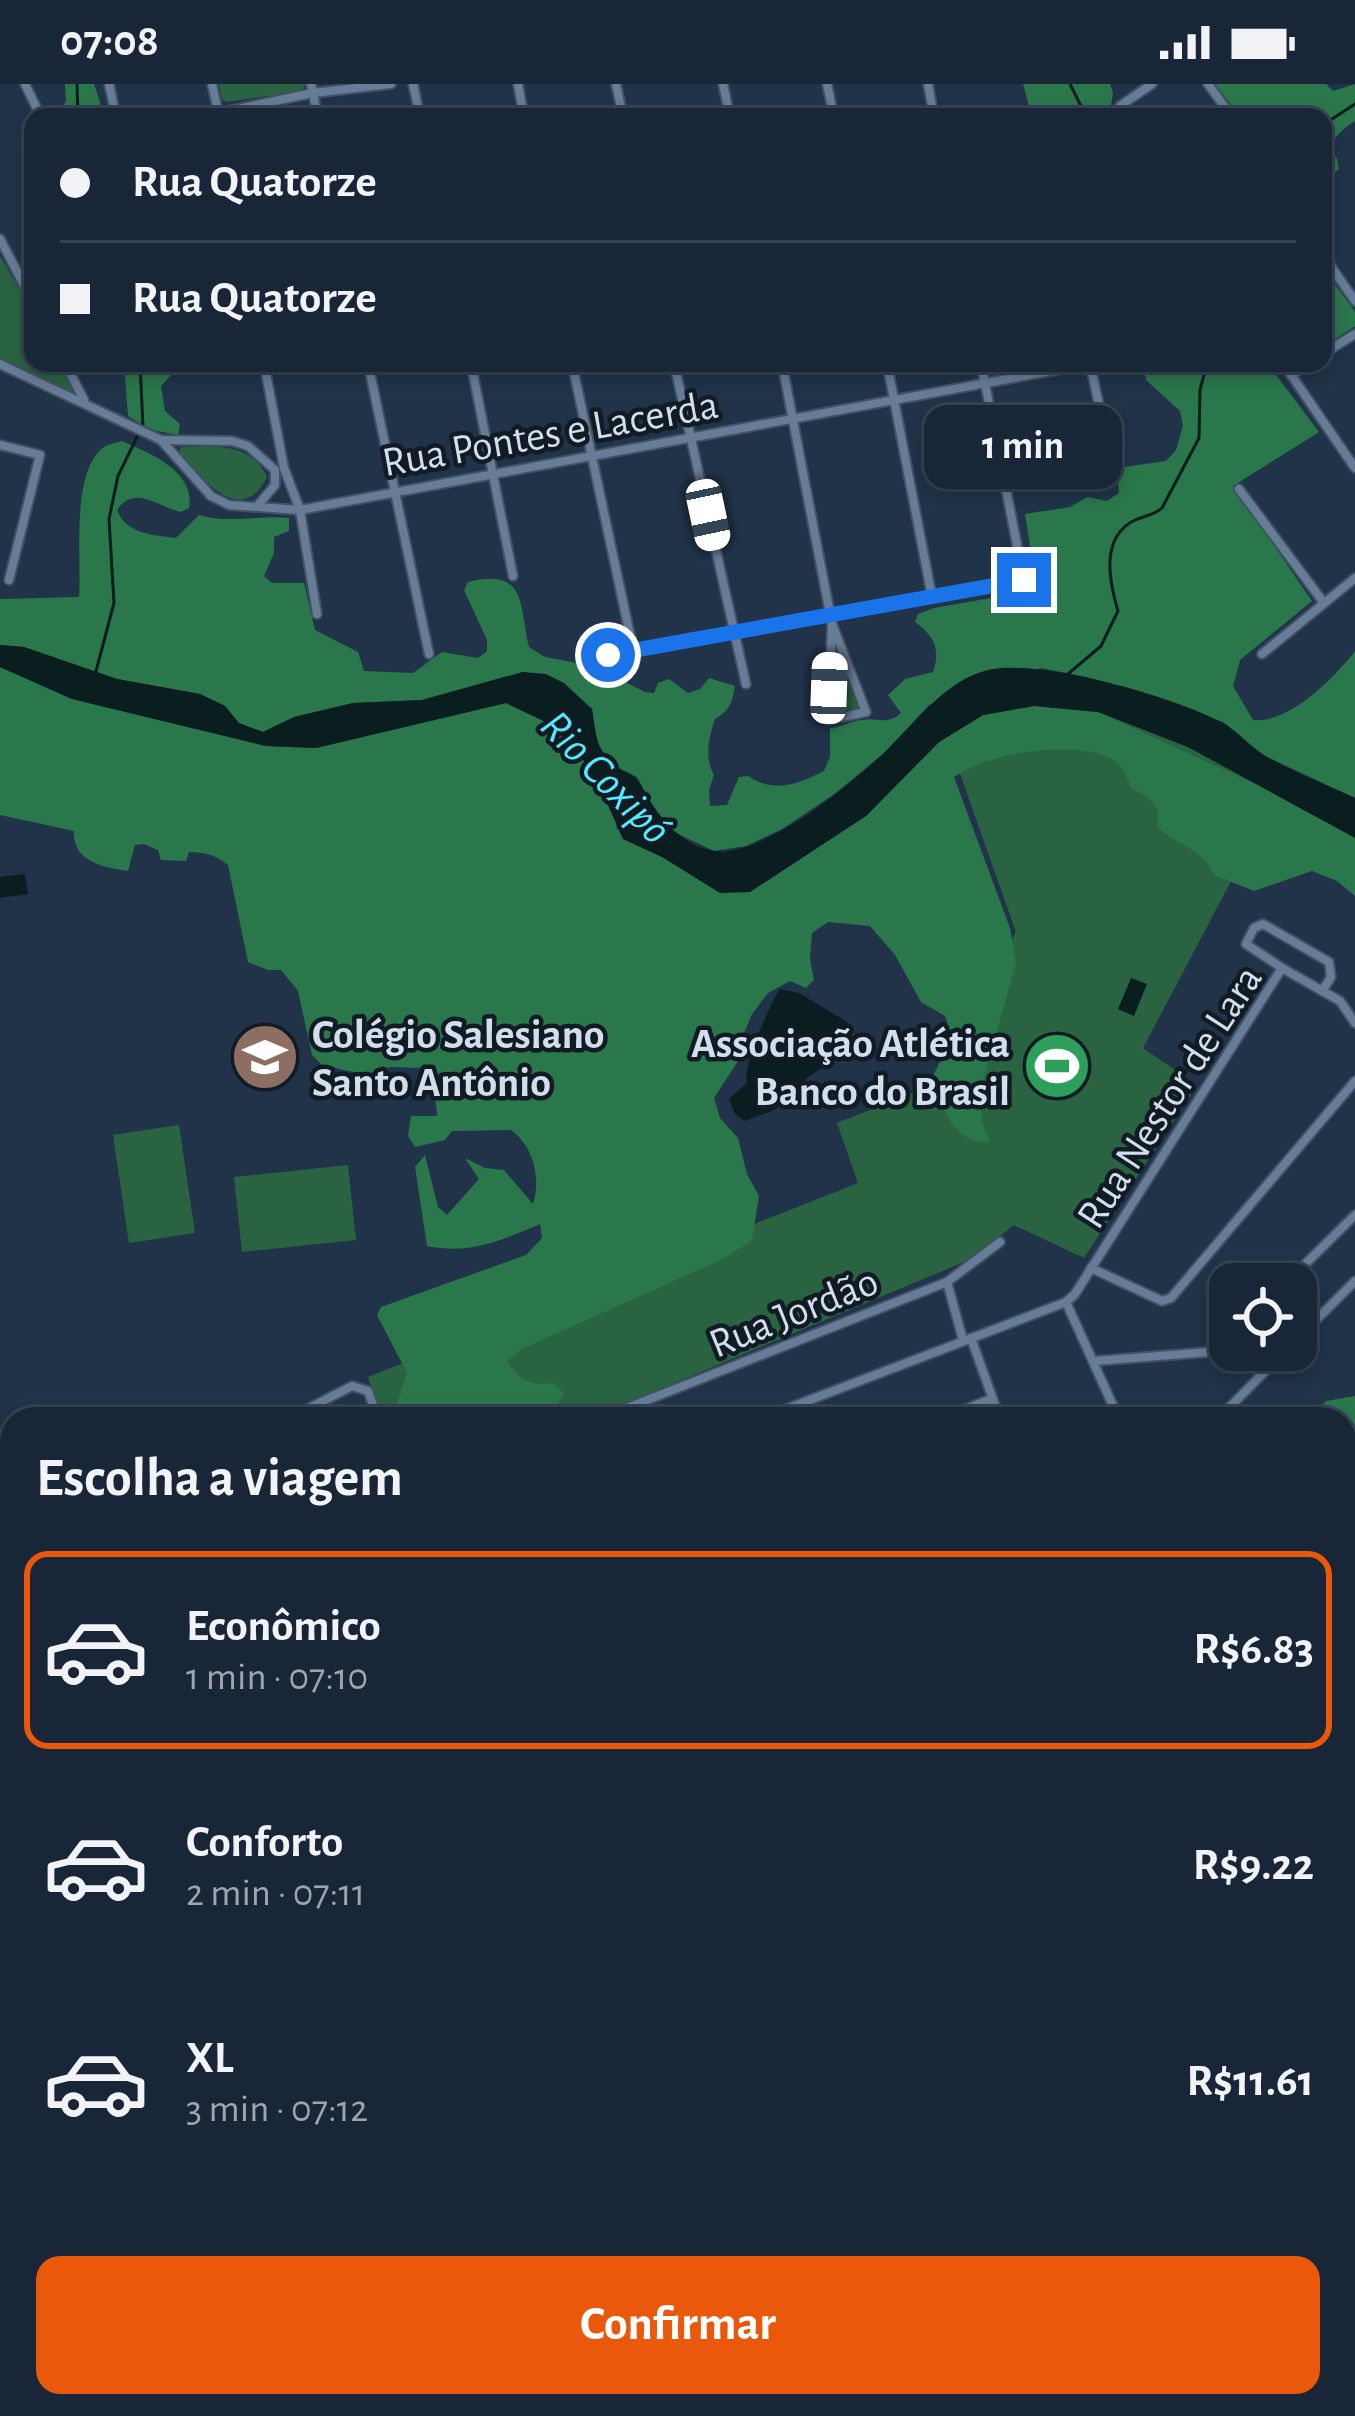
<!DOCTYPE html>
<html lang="pt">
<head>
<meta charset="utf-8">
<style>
  :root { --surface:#182637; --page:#212e3f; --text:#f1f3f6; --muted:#9fa5ad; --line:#364352; --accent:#ea580c }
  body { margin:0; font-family:"Alegreya Sans",sans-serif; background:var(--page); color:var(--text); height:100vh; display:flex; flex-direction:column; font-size:45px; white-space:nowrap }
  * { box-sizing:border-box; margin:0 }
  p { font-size:39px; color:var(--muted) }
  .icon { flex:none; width:66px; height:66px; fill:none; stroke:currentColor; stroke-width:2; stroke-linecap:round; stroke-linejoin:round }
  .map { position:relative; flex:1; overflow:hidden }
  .details { position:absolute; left:0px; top:1323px; width:1356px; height:1011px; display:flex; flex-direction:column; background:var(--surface); border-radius:36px 36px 0 0; box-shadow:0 6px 18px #0003,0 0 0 3px var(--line) }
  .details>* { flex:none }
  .hud { position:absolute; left:24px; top:24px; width:1308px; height:264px; border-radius:24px; box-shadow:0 6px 18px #0003,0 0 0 3px var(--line); display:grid; align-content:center; height:264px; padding:0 36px; background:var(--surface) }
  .fabs { position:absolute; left:1209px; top:1179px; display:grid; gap:24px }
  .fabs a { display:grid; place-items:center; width:108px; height:108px; border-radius:24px; background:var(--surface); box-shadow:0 6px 18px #0003,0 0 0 3px var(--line); font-size:60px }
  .end { position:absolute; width:54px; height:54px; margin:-27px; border:15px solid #1a73e8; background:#fff; box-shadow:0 0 0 6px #fff }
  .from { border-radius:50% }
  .bubble { position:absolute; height:84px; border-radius:24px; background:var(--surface); box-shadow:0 6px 18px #0003,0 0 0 3px var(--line); font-size:39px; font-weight:600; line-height:84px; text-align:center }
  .car { position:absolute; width:36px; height:72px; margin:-36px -18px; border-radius:15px; box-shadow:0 0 9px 3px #0007; background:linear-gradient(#fff 24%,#345 0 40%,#fff 0 76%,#345 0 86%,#fff 0) }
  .hud b { display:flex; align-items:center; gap:42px; height:114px; font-size:45px }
  .hud b+b { border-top:3px solid var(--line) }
  .hud i { width:30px; height:30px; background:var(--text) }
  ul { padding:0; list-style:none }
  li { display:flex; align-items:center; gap:36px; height:198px; margin:0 24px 18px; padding:0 12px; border:6px solid transparent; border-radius:24px }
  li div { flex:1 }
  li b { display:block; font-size:45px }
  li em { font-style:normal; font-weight:600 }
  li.selected { border-color:var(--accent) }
  li>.icon { width:108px; height:108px; stroke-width:1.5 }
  h2 { padding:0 36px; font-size:54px; line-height:144px }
  .action { display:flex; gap:24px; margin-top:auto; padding:24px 36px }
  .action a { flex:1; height:138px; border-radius:24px; background:var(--accent); color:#fff; font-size:48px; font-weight:600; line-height:138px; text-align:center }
  .status { display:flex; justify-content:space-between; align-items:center; height:84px; padding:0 60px; background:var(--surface); direction:ltr }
  .status svg { height:33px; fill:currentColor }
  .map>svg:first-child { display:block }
  .green { fill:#296342 }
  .forest { fill:#2a774c }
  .water { fill:#0a1d1f }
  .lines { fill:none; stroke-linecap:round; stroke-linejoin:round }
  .stream { stroke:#0a1d1f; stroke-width:3 }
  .minor-casing { stroke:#415164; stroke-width:12 }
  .tertiary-casing { stroke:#415164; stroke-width:14 }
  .trunk-casing { stroke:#415164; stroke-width:18 }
  .minor { stroke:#677c96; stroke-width:8 }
  .tertiary { stroke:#677c96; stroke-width:9 }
  .trunk { stroke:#e09c7d; stroke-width:14 }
  .route { stroke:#1a73e8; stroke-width:15 }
  .labels { text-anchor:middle; stroke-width:9; stroke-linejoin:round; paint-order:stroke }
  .street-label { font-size:42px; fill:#d2deec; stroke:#121b24 }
  .poi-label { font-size:42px; font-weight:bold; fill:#d2deec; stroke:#121b24; text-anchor:start }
  .water-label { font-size:45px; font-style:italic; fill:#53ebf9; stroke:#121b24 }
</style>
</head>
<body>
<div class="status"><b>07:08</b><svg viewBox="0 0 49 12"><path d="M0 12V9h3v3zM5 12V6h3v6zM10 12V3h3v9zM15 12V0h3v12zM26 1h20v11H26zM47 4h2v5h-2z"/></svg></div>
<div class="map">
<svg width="1355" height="2332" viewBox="0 0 1355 2332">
  <rect width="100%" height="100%" fill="#203349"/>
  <g class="green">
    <polygon points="219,0 305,0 305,2 302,7 227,18 222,16"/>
    <polygon points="0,172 33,228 33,279 60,279 74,310 0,276"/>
    <path d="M181 363C215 363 250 357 267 393 241 446 201 393 179 368Z"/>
    <polygon points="833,549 864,626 830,634"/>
    <polygon points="1034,622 1102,629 1188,663 1277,710 1143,964 1197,1001 1084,1174 1014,1141 969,1176 588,1335 381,1335 368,1293 858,1099 837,1039 935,1000 1016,848 947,653"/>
    <polygon points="179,1041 195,1149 129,1159 113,1051"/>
    <polygon points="348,1081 356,1156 242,1168 234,1093"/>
  </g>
  <g class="forest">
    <polygon points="65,0 94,0 105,33 59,33 66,16"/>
    <polygon points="1023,0 1110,0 1113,9 1109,33 1032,33"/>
    <path d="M1215 0H1326L1333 7 1355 0V37C1344 43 1329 57 1329 70L1337 74 1339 85 1323 99V33H1240Z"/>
    <polygon points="1323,184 1355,228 1355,242 1323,263"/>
    <polygon points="124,279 200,279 175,287 161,302 165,327 180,340 178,351 152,346 128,332"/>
    <path d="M1194 279H1267L1319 348 1233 402 1312 517 1240 576 1233 602 1253 636C1289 640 1334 594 1355 567V714L1263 671 1223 638 1087 593 1041 584 929 621 884 669 833 711 782 745 746 762 714 767 672 747 654 725 637 693 611 680 597 658 592 624 523 588 422 616 353 619 294 633 263 648 238 639 225 622 200 610 117 595 24 563 0 561V515L79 513C82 474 70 388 104 363 109 360 116 359 122 357 149 369 196 387 189 424L181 428C158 423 135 400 117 426 126 450 153 451 176 454L199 431C229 440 258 431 289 434V447L274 453V469L264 492 272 499H304L315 546 358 568 364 587 413 589 442 568 478 574 487 567V556L464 506 468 498C527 483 519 521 529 563L545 573 593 582 645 608 654 609 658 599 669 595 688 609 700 605 709 594 735 602C732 618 730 627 715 635 709 653 704 674 714 691L709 706 710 722 727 721 739 693 748 692C775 710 797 700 824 687L830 673V644C841 643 851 637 862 636 878 633 886 642 901 629L888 611 905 595 933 588C941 565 934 552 915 538L918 530 934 524 1037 506 1025 430 1070 423 1087 413 1107 417 1119 409 1117 384 1166 377 1176 366 1183 342 1180 327 1146 296 1145 288Z"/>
    <path d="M0 583 72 615 266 662 316 664 506 619 552 641 573 659 601 705 623 755 662 773 820 759 866 732 939 658 983 631 1034 622 1098 628 1277 710 1346 747 1355 754V812L1337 797 1312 787 1254 807 1214 791C1206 767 1176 760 1157 743L1158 726 1148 713 1131 704C1127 692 1121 679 1110 674 1071 655 989 669 954 693L1010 844 1016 879 980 1008 982 1039 990 1058C950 1059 944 1024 933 992L952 953 945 932 921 918 895 871 870 842 828 838 812 849 810 875 814 896 806 904 790 897 768 909 752 930 742 954V971L714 1014 720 1034 738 1054 747 1090 759 1112 752 1156 725 1174 520 1266 507 1278C519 1296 531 1302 553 1299L564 1309 547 1335H392L407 1289 377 1231 381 1223 526 1171 542 1154 540 1140C503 1156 468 1171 427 1162L415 1083 425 1071 438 1123 447 1131 479 1095 465 1074 485 1084 504 1086 533 1120C541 1094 534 1063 511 1046L452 1047 445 1056 415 1063 408 1052 411 1032H437C438 1015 427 1002 424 984L390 983 370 992 322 981 312 971 298 907 281 886H268L248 878 228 781C216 771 204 768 189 768L186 777 161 776 158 766 144 760 135 761 128 787C102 783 72 777 74 747L0 731Z"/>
    <polygon points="1355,1312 1355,1573 1344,1545 1344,1335 1306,1335 1326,1317"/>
  </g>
  <g class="water">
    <path d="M0 561 24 563 117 595 200 610 225 622 239 639 263 648 294 633 353 619 422 616 523 588 546 590 564 599 592 625C595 645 596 669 615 682 626 690 635 689 642 703 657 731 680 762 715 767 762 774 853 699 885 668 919 636 950 588 1001 584 1056 580 1171 612 1221 638 1237 646 1249 662 1264 671 1292 688 1325 700 1355 714V754L1188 663 1098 628 1034 622 983 631 939 658 866 732 750 808 720 809 662 773 623 755 601 705 573 659 552 641 506 619 316 664 266 662 72 615 0 583Z"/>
    <polygon points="25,790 28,810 0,814 0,793"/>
    <polygon points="1131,894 1147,900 1134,932 1118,925"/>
    <path d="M780 905 799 909 847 938 849 955 842 970 807 994 776 1025 745 1037 735 1030 729 1015 747 999C742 982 769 922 780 905Z"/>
  </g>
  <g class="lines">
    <g class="stream">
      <polyline points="77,0 78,33"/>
      <polyline points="1070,0 1081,22 1096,33"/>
      <polyline points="1323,41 1355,20"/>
      <polyline points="140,279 143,343"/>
      <path d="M1068 590 1101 562 1118 527C1109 497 1100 453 1135 436 1146 431 1153 432 1162 424L1199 354 1200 306 1207 279"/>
      <polyline points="95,591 114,519 109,435 118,392 138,351"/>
    </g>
    <g class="minor-casing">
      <g id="minor">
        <polyline points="25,0 41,33"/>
        <polyline points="109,0 116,33"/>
        <polyline points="212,0 219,32"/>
        <polyline points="311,0 318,33"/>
        <polyline points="413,0 420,33"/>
        <polyline points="518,0 524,33"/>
        <polyline points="616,0 623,33"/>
        <polyline points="723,0 730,33"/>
        <polyline points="827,0 834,33"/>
        <polyline points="928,0 934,33"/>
        <polyline points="1208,0 1232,33"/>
        <polyline points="1120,22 1152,0"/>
        <polyline points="199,33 313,9 391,0"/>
        <polyline points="0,155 33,218"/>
        <polyline points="1323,171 1355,217"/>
        <polyline points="1323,270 1355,250"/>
        <polyline points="65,279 84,316"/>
        <polyline points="264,279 284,384 300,426 317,530"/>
        <polyline points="368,279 429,570"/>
        <polyline points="471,279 513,492"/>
        <polyline points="572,279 633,565"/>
        <polyline points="674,279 746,600"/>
        <polyline points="782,279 832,540 828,636 866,628 832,540"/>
        <polyline points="887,279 932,513"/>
        <polyline points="1090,279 1110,372"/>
        <polyline points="1283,279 1355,384"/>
        <polyline points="0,280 161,356 232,357 248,362 275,386"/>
        <polyline points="1291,291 1310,279"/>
        <polyline points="161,356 211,412 229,421 300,426 1094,279"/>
        <polyline points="0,361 40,371 9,496"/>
        <polyline points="1239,405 1324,519"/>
        <polyline points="259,420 275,401 275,386"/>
        <polyline points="1262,570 1355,494"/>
        <polyline points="582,576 1024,496 981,279"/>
        <polyline points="1282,884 1246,860 1254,844 1263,840 1329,878 1331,893 1322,907"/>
        <polyline points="1091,1184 1162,1217 1171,1214 1355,997"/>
        <polyline points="947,1198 963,1256"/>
        <polyline points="1285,1200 1355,1131"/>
        <polyline points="1066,1218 1119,1335"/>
        <polyline points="971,1254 1000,1335"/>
        <polyline points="1296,1256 1355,1197"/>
        <polyline points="1095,1277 1209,1268 1230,1254"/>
        <polyline points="288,1335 352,1302 368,1307 378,1335"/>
        <polyline points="599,1335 947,1198 1000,1158"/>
        <polyline points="760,1335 1066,1218 1075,1210 1282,884 1340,917 1355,939"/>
        <polyline points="941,1335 991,1315"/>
        <polyline points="1218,1335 1286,1266"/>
        <polyline points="0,1482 12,1478"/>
        <polyline points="0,1620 12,1613"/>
        <polyline points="0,1698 12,1691"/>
        <polyline points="0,1843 12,1836"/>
        <polyline points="1344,1869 1355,1868"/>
        <polyline points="640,2332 651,2322"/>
        <polyline points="1251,2332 1349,2328"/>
      </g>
    </g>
    <g class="tertiary-casing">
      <g id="tertiary">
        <polyline points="1344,1769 1355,1768"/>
        <polyline points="0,2042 12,2035"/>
        <polyline points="881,2322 882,2332"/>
      </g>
    </g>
    <g class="trunk-casing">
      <g id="trunk">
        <polyline points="0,2231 12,2254"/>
        <polyline points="0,2265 12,2286"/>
        <polyline points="33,2322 38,2332"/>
        <polyline points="49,2322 55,2332"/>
      </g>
    </g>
    <use href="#minor" class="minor"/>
    <use href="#tertiary" class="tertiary"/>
    <use href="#trunk" class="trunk"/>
  </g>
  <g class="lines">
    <polyline class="route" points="608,571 1024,496"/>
  </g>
  <defs>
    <g id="school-disc" transform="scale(3.45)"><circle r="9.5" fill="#8d6e63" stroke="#121b24"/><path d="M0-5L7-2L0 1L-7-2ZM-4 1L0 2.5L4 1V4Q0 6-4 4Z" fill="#fff"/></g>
    <g id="stadium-disc" transform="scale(3.45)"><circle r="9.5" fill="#2e9e5b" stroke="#121b24"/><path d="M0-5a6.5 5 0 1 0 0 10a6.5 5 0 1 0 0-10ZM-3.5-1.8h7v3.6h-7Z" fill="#fff"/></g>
  </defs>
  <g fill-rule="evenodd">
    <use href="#school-disc" x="265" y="973"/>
    <use href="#stadium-disc" x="1057" y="982"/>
  </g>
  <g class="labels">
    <g class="street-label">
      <text transform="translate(550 348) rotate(-10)" y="15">Rua Pontes e Lacerda</text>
      <text transform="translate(1168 1012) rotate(-57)" y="15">Rua Nestor de Lara</text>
      <text transform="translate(793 1227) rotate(-22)" y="15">Rua Jordão</text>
    </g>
    <g class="poi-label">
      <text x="312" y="964">Colégio Salesiano<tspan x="312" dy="48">Santo Antônio</tspan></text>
      <text x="1010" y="973" text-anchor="end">Associação Atlética<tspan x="1010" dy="48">Banco do Brasil</tspan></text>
    </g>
    <g class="water-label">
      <text transform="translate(607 692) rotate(46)" y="16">Rio Coxipó</text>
    </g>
  </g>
</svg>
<div class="fabs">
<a><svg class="icon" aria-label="locate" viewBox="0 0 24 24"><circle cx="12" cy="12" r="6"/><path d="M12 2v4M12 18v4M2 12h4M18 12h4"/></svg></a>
</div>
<i class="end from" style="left:608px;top:571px"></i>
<i class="end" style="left:1024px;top:496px"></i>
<div class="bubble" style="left:924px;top:321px;width:198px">1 min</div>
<i class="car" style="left:708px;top:431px;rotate:168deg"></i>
<i class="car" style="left:829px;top:604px;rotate:2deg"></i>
<div class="hud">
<b><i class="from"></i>Rua Quatorze</b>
<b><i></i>Rua Quatorze</b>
</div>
<section class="details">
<h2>Escolha a viagem</h2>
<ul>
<li class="selected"><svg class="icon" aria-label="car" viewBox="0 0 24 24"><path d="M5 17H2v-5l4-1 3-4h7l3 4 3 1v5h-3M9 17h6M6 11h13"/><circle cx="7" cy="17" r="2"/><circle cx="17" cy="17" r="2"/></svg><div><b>Econômico</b><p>1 min · 07:10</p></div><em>R$6.83</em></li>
<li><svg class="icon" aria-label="car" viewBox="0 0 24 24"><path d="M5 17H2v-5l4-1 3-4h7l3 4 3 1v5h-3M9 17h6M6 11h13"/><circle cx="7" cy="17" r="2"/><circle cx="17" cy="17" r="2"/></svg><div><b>Conforto</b><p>2 min · 07:11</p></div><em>R$9.22</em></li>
<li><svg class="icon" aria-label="car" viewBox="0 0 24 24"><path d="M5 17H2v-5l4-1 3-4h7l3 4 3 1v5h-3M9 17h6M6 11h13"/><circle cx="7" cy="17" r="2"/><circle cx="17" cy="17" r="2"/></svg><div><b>XL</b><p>3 min · 07:12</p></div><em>R$11.61</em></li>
</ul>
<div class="action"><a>Confirmar</a></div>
</section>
</div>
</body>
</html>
